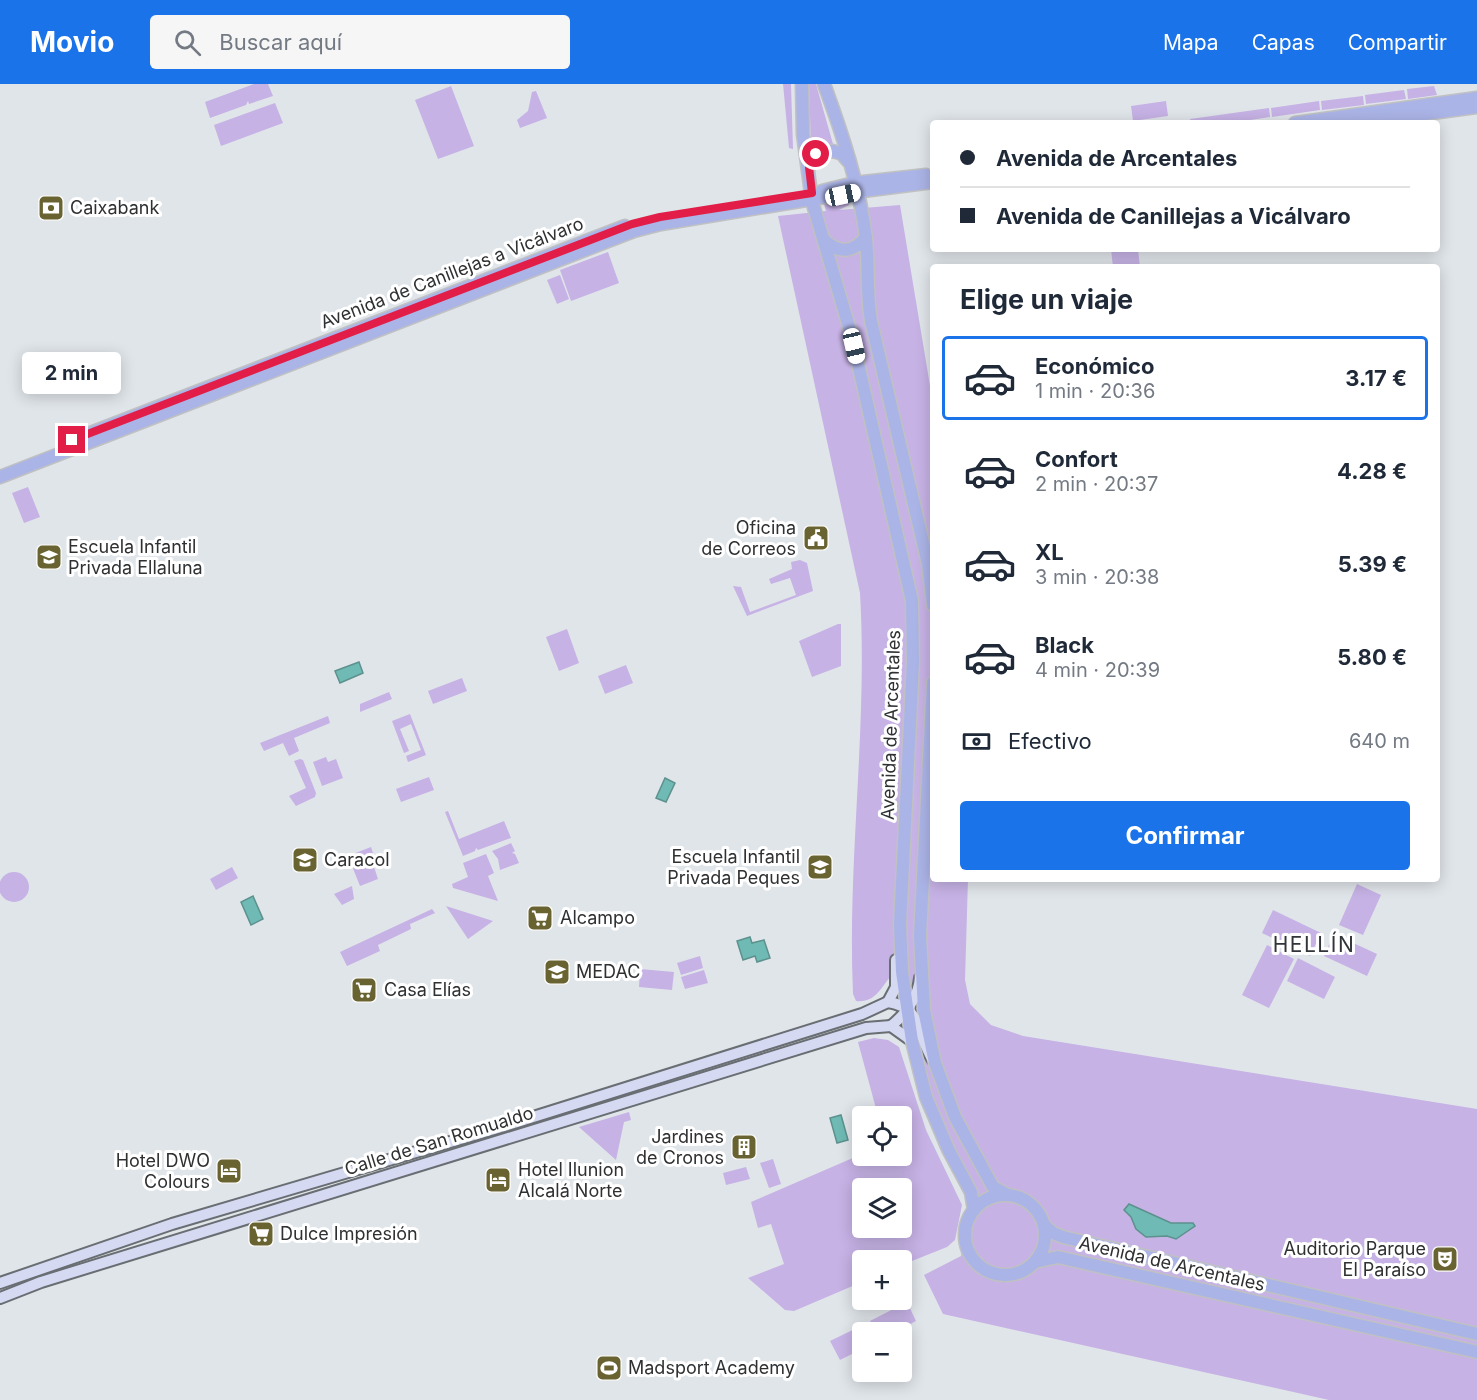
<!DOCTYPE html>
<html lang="es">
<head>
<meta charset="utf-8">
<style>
  :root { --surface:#fff; --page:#f6f6f7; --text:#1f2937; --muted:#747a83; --line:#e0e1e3; --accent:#1a73e8 }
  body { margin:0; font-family:Inter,sans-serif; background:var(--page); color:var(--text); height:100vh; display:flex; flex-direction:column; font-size:22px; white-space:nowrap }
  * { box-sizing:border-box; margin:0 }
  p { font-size:20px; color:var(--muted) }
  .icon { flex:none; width:33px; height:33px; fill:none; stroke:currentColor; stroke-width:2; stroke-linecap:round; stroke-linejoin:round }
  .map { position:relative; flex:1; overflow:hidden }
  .side { position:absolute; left:930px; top:180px; width:510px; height:618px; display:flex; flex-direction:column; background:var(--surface); border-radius:6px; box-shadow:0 3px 15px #0003 }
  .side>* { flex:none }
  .guide { position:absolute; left:930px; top:36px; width:510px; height:132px; border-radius:6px; box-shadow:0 3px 15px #0003; display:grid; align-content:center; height:132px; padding:0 30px; background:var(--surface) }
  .tools { position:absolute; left:852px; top:1022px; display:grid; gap:12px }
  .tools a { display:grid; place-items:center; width:60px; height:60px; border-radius:6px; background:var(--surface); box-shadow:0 3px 15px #0003; font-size:30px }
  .end { position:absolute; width:27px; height:27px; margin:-14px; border:8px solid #e11d48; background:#fff; box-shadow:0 0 0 3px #fff }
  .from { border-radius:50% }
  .bubble { position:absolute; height:42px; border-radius:6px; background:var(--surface); box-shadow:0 3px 15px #0003; font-size:20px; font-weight:700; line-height:42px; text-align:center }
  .car { position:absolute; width:18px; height:36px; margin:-18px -9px; border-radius:8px; box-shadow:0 0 4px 2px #0007; background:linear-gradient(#fff 24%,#345 0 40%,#fff 0 76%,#345 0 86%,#fff 0) }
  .guide b { display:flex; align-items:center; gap:21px; height:57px; font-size:22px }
  .guide b+b { border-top:2px solid var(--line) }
  .guide i { width:15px; height:15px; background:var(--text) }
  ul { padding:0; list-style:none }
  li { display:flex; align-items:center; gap:18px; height:84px; margin:0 12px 9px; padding:0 18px; border:3px solid transparent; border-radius:6px }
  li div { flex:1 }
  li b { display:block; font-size:22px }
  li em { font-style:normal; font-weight:700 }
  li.current { border-color:var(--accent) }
  li>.icon { width:54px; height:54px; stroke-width:1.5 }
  h2 { padding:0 30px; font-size:27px; line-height:72px }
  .pay { display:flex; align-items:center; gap:15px; height:66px; padding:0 30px; font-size:22px }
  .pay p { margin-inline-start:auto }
  .action { display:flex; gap:12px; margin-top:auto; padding:12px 30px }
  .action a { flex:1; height:69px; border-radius:6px; background:var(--accent); color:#fff; font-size:24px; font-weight:700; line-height:69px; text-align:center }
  header { display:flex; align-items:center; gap:36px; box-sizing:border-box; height:84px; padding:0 30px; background:var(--accent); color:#fff }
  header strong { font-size:28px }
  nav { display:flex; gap:33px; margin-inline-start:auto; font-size:21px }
  .search { width:420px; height:54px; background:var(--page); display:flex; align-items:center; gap:15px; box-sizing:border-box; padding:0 21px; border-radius:6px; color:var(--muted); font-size:22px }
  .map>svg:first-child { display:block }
  .green { fill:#c6b2e5; fill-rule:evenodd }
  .water { fill:#6fbab4; stroke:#5c918d; stroke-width:1.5 }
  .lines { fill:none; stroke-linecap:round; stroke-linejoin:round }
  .secondary-casing { stroke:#696e73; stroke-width:14 }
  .primary-casing { stroke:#c0c1c2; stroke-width:15 }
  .secondary { stroke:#d5daf2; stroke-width:10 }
  .primary { stroke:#abb4e6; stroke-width:12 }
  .route { stroke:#e11d48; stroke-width:8 }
  .labels { text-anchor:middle; stroke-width:6; stroke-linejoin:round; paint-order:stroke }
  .poi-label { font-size:18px; fill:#2e3032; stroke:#fff; text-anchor:start }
  .street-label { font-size:18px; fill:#2e3032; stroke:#fff }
  .quarter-label { font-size:21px; letter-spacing:1.5px; fill:#313539; stroke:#fff }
</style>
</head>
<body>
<header>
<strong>Movio</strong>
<div class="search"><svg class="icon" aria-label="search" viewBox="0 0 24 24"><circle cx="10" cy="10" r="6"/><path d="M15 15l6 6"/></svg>Buscar aquí</div>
<nav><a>Mapa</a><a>Capas</a><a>Compartir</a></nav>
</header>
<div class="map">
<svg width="1477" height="1316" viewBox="0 0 1477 1316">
  <rect width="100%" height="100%" fill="#e0e5ea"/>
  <g class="green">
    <polygon points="254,0 268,0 273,12 249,20 248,17 246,21 210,34 205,18"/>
    <polygon points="783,0 791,0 793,65 789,64"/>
    <polygon points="809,0 816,0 833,60 832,63 813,66 811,64"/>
    <polygon points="451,2 474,62 438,75 415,16"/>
    <polygon points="1434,2 1437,11 1408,15 1407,5"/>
    <polygon points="1404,6 1406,15 1366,20 1365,11"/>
    <polygon points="536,7 547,34 520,44 517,36 528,27 532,8"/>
    <polygon points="1363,12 1364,21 1322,26 1321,17"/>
    <polygon points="1166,17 1168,32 1133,37 1131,22"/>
    <polygon points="1319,17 1320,26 1272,33 1271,24"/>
    <polygon points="275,19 283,39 221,62 214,41"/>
    <polygon points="1269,24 1270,33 1231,39 1191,39 1190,35"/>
    <path d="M848 115 849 121 839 126 900 121 933 320V795H968L965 896 970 920 991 941 1023 952 1477 1025V1316H1329L943 1230 924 1191 961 1172 968 1118 940 1065 919 1012 901 941 892 891C881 903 876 919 856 917L853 910C847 776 868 643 860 509L778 132 826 127 824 120Z"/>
    <polygon points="1111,165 1138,165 1140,183 1113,183"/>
    <polygon points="608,168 619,199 571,217 560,186"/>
    <polygon points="560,191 569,215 557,220 547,196"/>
    <polygon points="28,403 40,433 24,439 12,409"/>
    <polygon points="800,476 807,479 813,507 747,532 733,502 741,503 750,528 796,511 790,494 771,500 769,495 792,485 791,478"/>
    <polygon points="838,540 841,540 841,582 812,593 799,557"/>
    <polygon points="567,545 579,579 559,587 546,553"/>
    <polygon points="626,581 633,599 605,610 598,592"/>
    <polygon points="462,594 467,607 433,620 428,607"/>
    <polygon points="389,608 392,615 360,628 360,620"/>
    <polygon points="410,630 426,671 408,678 406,672 421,666 411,640 400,645 409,667 404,669 392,637"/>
    <polygon points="328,632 330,639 294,654 299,667 289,672 283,659 264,667 260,659"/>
    <polygon points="326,673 328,678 336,675 343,694 322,702 313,678"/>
    <polygon points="300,675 303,676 316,709 315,713 296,722 289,712 306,704 294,677"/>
    <polygon points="429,693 434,706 401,718 396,705"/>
    <polygon points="448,727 459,755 504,737 511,754 478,766 476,764 475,767 463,772 445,728"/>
    <polygon points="511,759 515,767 512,769 515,770 519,779 500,786 498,775 492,767"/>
    <polygon points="371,763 373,769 370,771 378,795 360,802 348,772"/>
    <polygon points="486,770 494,789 488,792 498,817 453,804 452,800 468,793 463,779"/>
    <polygon points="232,783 238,794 216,806 210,795"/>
    <circle cx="14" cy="803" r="15"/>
    <polygon points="1357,800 1381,811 1363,851 1339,841"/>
    <polygon points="352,802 354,815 342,821 334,810"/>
    <polygon points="446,822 493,837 468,855"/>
    <polygon points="432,825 435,829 410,840 411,845 378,861 380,867 347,882 340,868"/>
    <polygon points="1273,826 1321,849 1310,872 1262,849"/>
    <polygon points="1334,850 1377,870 1367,892 1324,872"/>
    <polygon points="1267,861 1294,875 1269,924 1242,911"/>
    <polygon points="700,872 703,884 681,891 677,879"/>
    <polygon points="1298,874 1335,893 1324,915 1287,897"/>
    <polygon points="640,885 674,888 672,906 639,903"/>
    <polygon points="704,886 708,899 685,905 681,893"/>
    <path d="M874 954 888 956 899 963 926 1046 962 1121 955 1156 947 1163 902 1181V1176H892L889 1170 874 1176H862V1181L858 1183 862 1198 794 1227 785 1226 748 1194 784 1180 771 1140 758 1144 751 1118 862 1070 902 1071V1032H878L858 958ZM862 1104H902V1143H862Z"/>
    <polygon points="629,1028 631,1036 624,1038 616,1076 579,1043"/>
    <polygon points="773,1075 781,1100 769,1104 760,1079"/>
    <polygon points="746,1083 750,1095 726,1101 723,1089"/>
    <polygon points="907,1218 916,1237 895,1248 876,1248 870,1237"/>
    <polygon points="867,1239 871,1248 862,1248 862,1265 840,1276 830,1257"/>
  </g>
  <g class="water">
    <polygon points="359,578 363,589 340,599 335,587"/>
    <polygon points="665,694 675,699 666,718 656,714"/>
    <polygon points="253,812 263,835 251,841 241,818"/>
    <polygon points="750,853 752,859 764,856 770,874 757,878 755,872 743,876 737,857"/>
    <polygon points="841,1031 848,1056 837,1059 830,1034"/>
    <polygon points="1129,1120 1171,1139 1193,1139 1195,1142 1176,1155 1167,1152 1146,1153 1136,1145 1131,1133 1124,1126"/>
  </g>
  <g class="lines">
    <g class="secondary-casing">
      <g id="secondary">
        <polyline points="888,918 896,903 896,876"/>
        <path d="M888 918C923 923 917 952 933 976"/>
        <path d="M891 942C906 930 918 913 920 894"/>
        <polyline points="891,942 912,957"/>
        <polyline points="0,1199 172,1140 514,1039 862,930 888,918"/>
        <polyline points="0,1214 41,1198 866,944 891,942"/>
      </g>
    </g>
    <g class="primary-casing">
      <g id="primary">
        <polyline points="802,0 803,50 812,117 852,253 912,517 913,577 900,841 902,888 912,957 926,1013 949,1067 971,1108 974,1126"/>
        <path d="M824 0C842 49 860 103 866 155 869 183 866 208 871 237L928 480 933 521"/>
        <polyline points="1295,39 1477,14"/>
        <polyline points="1359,39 1477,23"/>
        <polyline points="809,83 816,70 833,67 842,70 848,77"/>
        <polyline points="822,107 854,99 926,91"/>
        <path d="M824 156C839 170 853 169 866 153"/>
        <polyline points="67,358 625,142"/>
        <polyline points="0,393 634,147 661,140 855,108 933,98"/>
        <polyline points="933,599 920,852 924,926 935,979 955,1033 993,1103 1008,1111"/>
        <circle cx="1005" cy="1151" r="40"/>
        <polyline points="1044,1141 1053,1149 1063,1153 1477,1250"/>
        <polyline points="1035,1178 1058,1173 1477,1268"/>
      </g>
    </g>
    <use href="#secondary" class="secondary"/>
    <use href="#primary" class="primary"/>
  </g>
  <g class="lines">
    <polyline class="route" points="72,356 632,140 660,133 812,109 809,83 816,70"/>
  </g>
  <defs>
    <g id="bank-square" transform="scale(1.35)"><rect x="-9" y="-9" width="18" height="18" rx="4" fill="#686330" stroke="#fff"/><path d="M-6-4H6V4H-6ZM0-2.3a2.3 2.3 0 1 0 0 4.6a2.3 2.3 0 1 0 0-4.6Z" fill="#fff"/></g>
    <g id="civic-square" transform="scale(1.35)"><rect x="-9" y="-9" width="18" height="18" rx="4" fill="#686330" stroke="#fff"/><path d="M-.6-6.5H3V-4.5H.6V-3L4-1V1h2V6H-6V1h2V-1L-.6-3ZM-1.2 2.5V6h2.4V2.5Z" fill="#fff"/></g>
    <g id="school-square" transform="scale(1.35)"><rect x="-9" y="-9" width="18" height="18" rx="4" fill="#686330" stroke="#fff"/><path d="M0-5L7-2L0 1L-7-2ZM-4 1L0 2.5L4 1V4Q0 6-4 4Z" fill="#fff"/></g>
    <g id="supermarket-square" transform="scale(1.35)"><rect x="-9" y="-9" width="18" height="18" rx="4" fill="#686330" stroke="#fff"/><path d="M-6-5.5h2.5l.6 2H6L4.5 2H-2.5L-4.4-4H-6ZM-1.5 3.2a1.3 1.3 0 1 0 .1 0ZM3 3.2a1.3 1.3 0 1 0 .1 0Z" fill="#fff"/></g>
    <g id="university-square" transform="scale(1.35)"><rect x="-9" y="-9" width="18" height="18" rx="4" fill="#686330" stroke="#fff"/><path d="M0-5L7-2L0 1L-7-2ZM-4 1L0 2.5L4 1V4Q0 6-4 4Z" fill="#fff"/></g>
    <g id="building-square" transform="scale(1.35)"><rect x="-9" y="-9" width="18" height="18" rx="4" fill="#686330" stroke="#fff"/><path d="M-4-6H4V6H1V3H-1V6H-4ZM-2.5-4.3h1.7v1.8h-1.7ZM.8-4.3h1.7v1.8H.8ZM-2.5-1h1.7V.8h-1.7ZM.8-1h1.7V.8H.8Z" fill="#fff"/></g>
    <g id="hotel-square" transform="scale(1.35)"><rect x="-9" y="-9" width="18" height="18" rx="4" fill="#686330" stroke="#fff"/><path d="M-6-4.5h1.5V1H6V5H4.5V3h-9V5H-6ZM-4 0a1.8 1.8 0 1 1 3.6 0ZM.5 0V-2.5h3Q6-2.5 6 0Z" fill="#fff"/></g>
    <g id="theatre-square" transform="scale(1.35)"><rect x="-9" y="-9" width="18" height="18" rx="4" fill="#686330" stroke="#fff"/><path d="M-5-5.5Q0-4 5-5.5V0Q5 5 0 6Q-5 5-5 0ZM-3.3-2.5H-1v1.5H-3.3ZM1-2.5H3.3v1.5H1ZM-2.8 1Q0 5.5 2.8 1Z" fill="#fff"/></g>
    <g id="stadium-square" transform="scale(1.35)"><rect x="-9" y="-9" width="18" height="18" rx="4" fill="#686330" stroke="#fff"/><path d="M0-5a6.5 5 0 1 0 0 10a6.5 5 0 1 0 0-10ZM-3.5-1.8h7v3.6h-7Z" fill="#fff"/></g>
  </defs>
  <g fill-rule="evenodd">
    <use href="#bank-square" x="51" y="124"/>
    <use href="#civic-square" x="816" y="454"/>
    <use href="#school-square" x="49" y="473"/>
    <use href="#school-square" x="305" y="776"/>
    <use href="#school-square" x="820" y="783"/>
    <use href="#supermarket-square" x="540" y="834"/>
    <use href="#university-square" x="557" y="888"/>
    <use href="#supermarket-square" x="364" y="906"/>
    <use href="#building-square" x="744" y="1063"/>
    <use href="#hotel-square" x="229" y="1087"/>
    <use href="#hotel-square" x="498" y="1096"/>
    <use href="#supermarket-square" x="261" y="1150"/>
    <use href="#theatre-square" x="1445" y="1175"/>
    <use href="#stadium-square" x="609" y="1284"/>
  </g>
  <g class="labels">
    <g class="poi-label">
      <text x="70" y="130">Caixabank</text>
      <text x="796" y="450" text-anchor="end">Oficina<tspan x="796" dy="21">de Correos</tspan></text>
      <text x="68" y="469">Escuela Infantil<tspan x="68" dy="21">Privada Ellaluna</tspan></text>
      <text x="800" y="779" text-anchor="end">Escuela Infantil<tspan x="800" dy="21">Privada Peques</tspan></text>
      <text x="324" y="782">Caracol</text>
      <text x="560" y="840">Alcampo</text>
      <text x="576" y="894">MEDAC</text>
      <text x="384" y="912">Casa Elías</text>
      <text x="724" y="1059" text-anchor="end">Jardines<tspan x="724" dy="21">de Cronos</tspan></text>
      <text x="210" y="1083" text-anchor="end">Hotel DWO<tspan x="210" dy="21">Colours</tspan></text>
      <text x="518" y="1092">Hotel Ilunion<tspan x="518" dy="21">Alcalá Norte</tspan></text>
      <text x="280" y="1156">Dulce Impresión</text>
      <text x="1426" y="1171" text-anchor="end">Auditorio Parque<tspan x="1426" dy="21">El Paraíso</tspan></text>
      <text x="628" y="1290">Madsport Academy</text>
    </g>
    <g class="street-label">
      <text transform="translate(452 189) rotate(-21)" y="6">Avenida de Canillejas a Vicálvaro</text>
      <text transform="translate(891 641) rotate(-88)" y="6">Avenida de Arcentales</text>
      <text transform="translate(439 1057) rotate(-17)" y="6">Calle de San Romualdo</text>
      <text transform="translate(1172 1180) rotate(13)" y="6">Avenida de Arcentales</text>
    </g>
    <g class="quarter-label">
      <text x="1314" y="868">HELLÍN</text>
    </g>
  </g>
</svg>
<div class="tools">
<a><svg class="icon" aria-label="locate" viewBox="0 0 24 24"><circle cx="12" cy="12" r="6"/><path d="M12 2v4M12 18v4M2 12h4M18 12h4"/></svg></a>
<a><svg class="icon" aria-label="layers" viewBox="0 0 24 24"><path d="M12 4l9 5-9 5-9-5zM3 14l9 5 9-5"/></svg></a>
<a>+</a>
<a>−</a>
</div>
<i class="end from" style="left:816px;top:70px"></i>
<i class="end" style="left:72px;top:356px"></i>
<div class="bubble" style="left:22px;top:268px;width:99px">2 min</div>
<i class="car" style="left:843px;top:111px;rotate:78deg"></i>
<i class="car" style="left:854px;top:262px;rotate:167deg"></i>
<div class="guide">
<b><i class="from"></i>Avenida de Arcentales</b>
<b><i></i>Avenida de Canillejas a Vicálvaro</b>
</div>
<section class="side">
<h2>Elige un viaje</h2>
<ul>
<li class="current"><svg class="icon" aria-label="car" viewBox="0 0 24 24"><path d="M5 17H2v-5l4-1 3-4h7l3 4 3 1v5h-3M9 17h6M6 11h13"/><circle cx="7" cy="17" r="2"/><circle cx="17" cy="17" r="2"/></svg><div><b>Económico</b><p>1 min · 20:36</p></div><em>3.17 €</em></li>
<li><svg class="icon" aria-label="car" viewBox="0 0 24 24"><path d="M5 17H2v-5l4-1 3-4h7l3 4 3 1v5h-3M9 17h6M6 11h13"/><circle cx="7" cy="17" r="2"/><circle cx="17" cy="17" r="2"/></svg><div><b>Confort</b><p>2 min · 20:37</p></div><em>4.28 €</em></li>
<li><svg class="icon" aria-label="car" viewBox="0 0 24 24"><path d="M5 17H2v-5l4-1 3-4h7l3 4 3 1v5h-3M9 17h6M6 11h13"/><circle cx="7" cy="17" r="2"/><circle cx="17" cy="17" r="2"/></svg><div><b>XL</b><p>3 min · 20:38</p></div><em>5.39 €</em></li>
<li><svg class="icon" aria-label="car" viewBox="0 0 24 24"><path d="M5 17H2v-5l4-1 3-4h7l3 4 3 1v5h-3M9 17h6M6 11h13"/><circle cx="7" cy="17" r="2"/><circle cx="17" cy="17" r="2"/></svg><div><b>Black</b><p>4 min · 20:39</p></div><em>5.80 €</em></li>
</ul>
<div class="pay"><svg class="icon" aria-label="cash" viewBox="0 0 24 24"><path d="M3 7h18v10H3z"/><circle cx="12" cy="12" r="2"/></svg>Efectivo<p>640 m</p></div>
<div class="action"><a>Confirmar</a></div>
</section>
</div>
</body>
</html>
